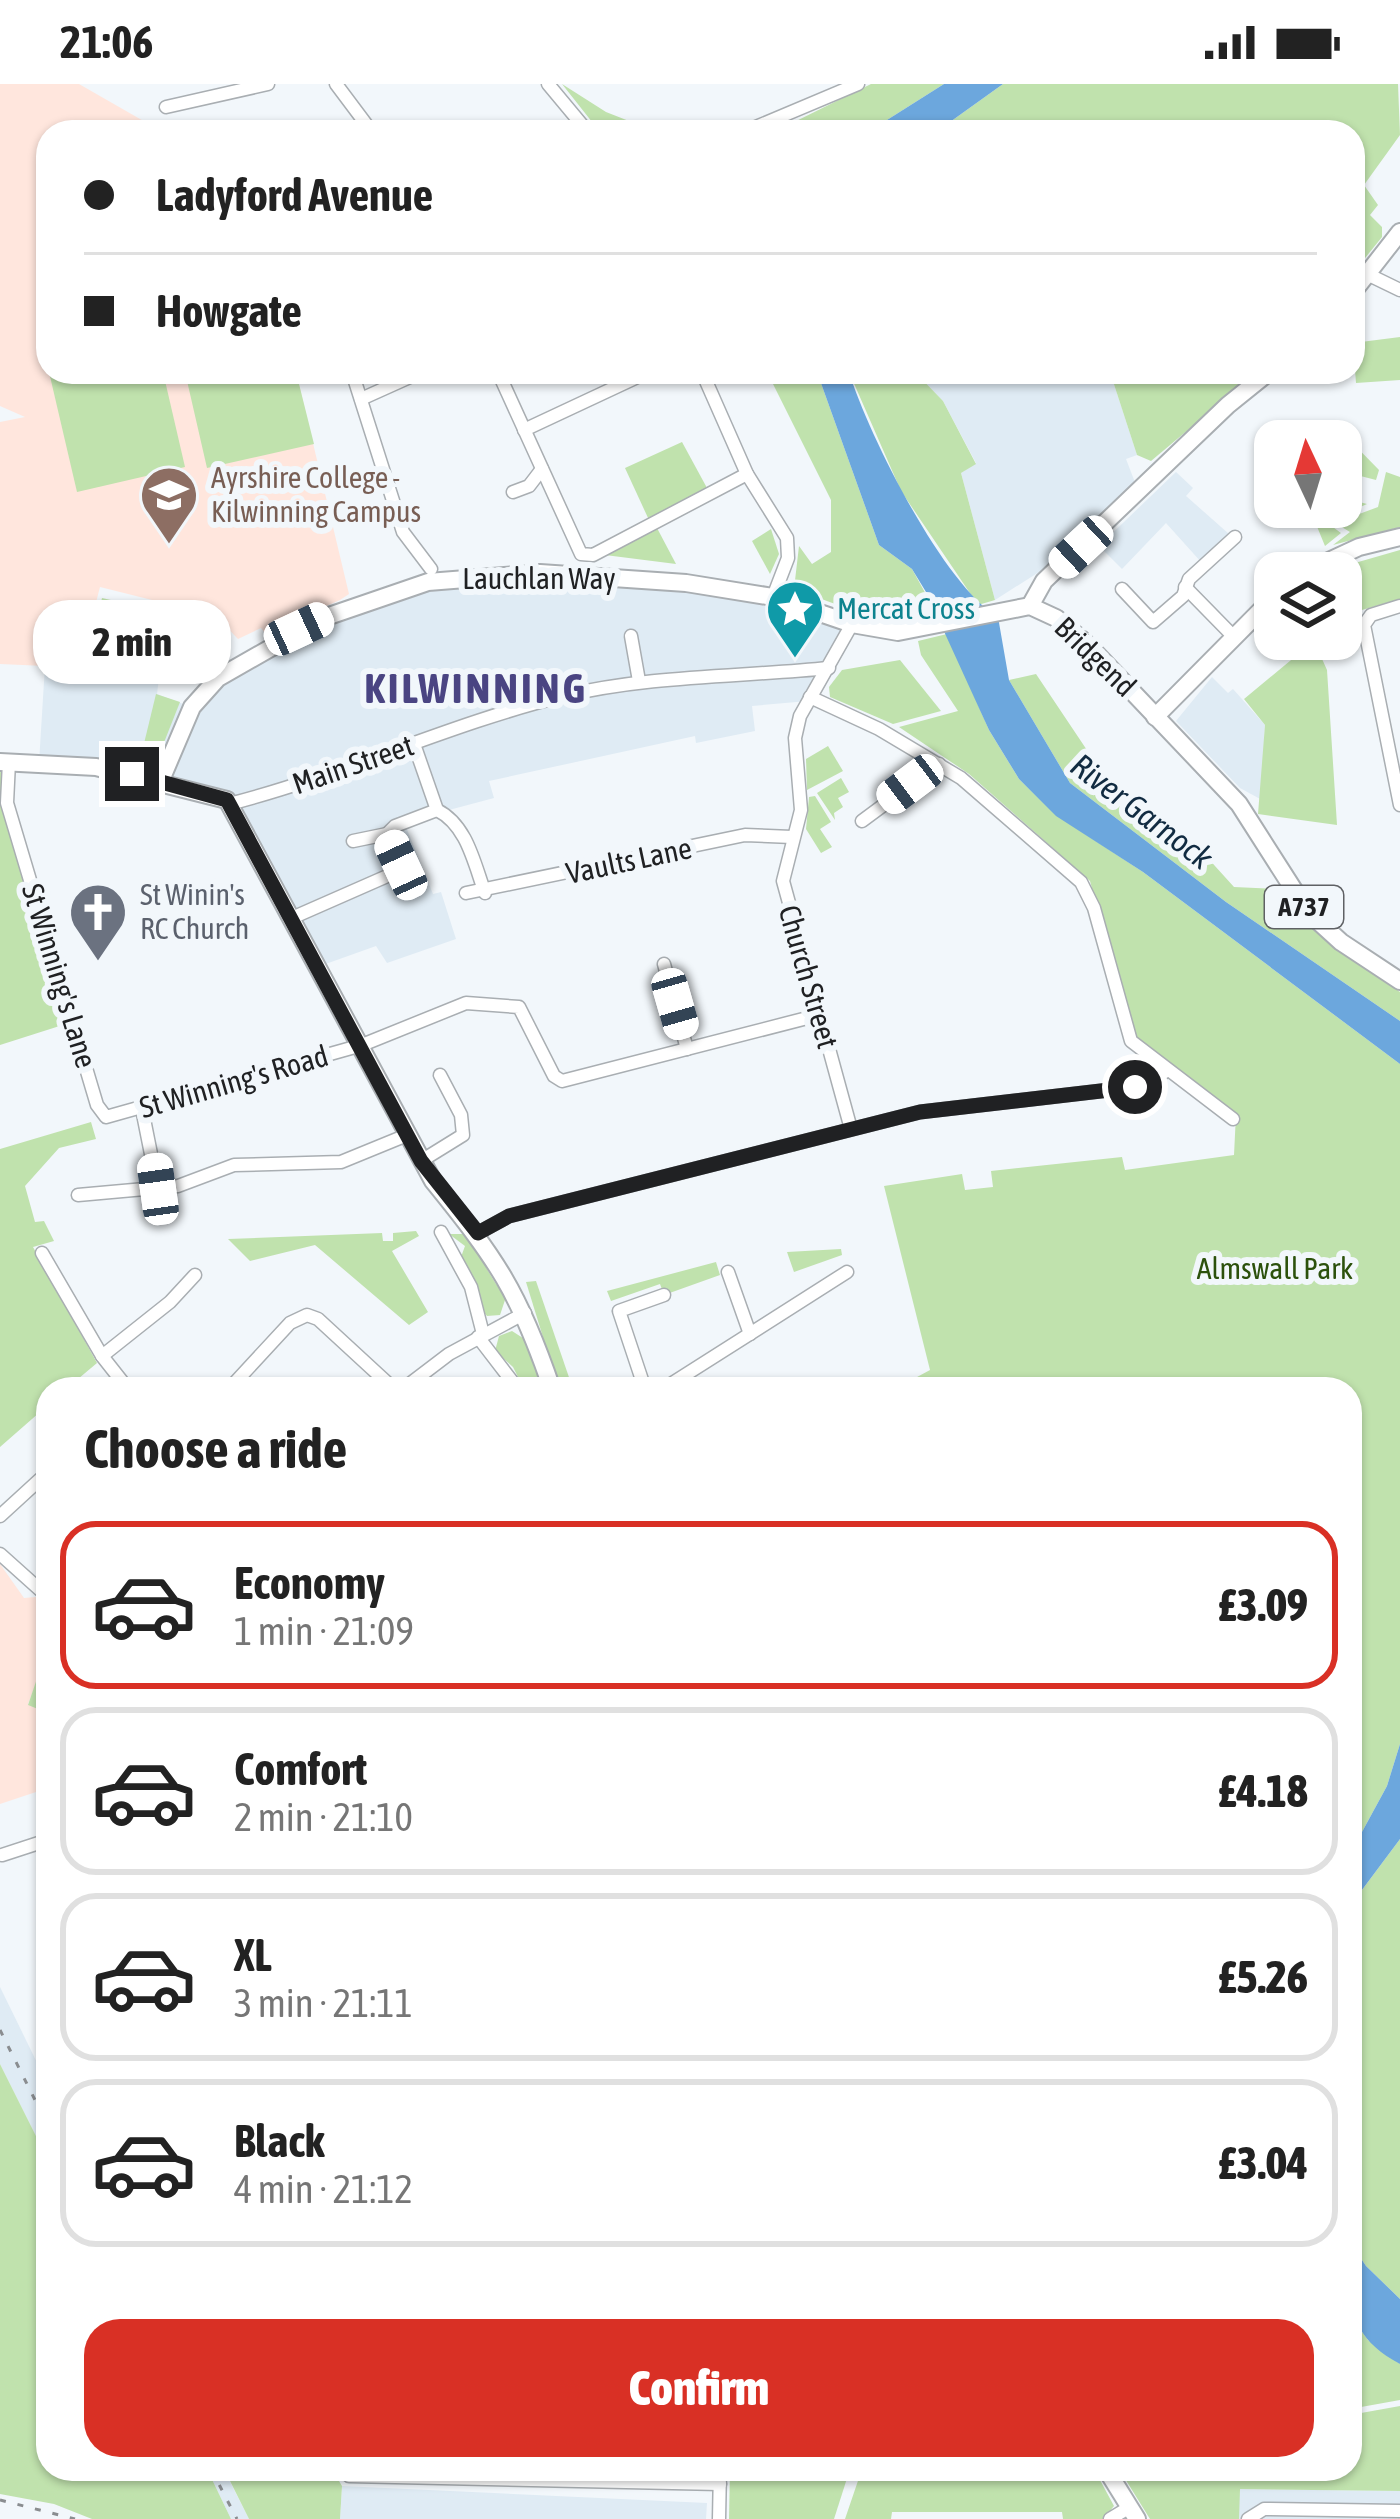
<!DOCTYPE html>
<html lang="en">
<head>
<meta charset="utf-8">
<style>
  :root { --surface:#fff; --page:#f6f6f6; --text:#222; --muted:#767676; --line:#e0e0e0; --accent:#d93025 }
  body { margin:0; font-family:"Asap Condensed",sans-serif; background:var(--page); color:var(--text); height:100vh; display:flex; flex-direction:column; font-size:45px; white-space:nowrap }
  * { box-sizing:border-box; margin:0 }
  p { font-size:39px; color:var(--muted) }
  .icon { flex:none; width:66px; height:66px; fill:none; stroke:currentColor; stroke-width:2; stroke-linecap:round; stroke-linejoin:round }
  .map { position:relative; flex:1; overflow:hidden }
  .sheet { position:absolute; left:36px; top:1293px; width:1326px; height:1104px; display:flex; flex-direction:column; background:var(--surface); border-radius:36px; box-shadow:0 3px 9px #0004 }
  .sheet>* { flex:none }
  .top-card { position:absolute; left:36px; top:36px; width:1329px; height:264px; border-radius:36px; box-shadow:0 3px 9px #0004; display:grid; align-content:center; height:264px; padding:0 48px; background:var(--surface) }
  .needle { width:78px; rotate:356deg }
  .tools { position:absolute; left:1254px; top:336px; display:grid; gap:24px }
  .tools a { display:grid; place-items:center; width:108px; height:108px; border-radius:24px; background:var(--surface); box-shadow:0 3px 9px #0004; font-size:60px }
  .end { position:absolute; width:54px; height:54px; margin:-27px; border:15px solid #202123; background:#fff; box-shadow:0 0 0 6px #fff }
  .from { border-radius:50% }
  .bubble { position:absolute; height:84px; border-radius:36px; background:var(--surface); box-shadow:0 3px 9px #0004; font-size:39px; font-weight:800; line-height:84px; text-align:center }
  .car { position:absolute; width:36px; height:72px; margin:-36px -18px; border-radius:15px; box-shadow:0 0 9px 3px #0007; background:linear-gradient(#fff 24%,#345 0 40%,#fff 0 76%,#345 0 86%,#fff 0) }
  .top-card b { display:flex; align-items:center; gap:42px; height:114px; font-size:45px }
  .top-card b+b { border-top:3px solid var(--line) }
  .top-card i { width:30px; height:30px; background:var(--text) }
  ul { padding:0; list-style:none }
  li { display:flex; align-items:center; gap:36px; height:168px; margin:0 24px 18px; padding:0 24px; border:6px solid var(--line); border-radius:36px }
  li div { flex:1 }
  li b { display:block; font-size:45px }
  li em { font-style:normal; font-weight:800 }
  li.current { border-color:var(--accent) }
  li>.icon { width:108px; height:108px; stroke-width:1.5 }
  h2 { padding:0 48px; font-size:54px; line-height:144px }
  .button { display:flex; gap:24px; margin-top:auto; padding:24px 48px }
  .button a { flex:1; height:138px; border-radius:36px; background:var(--accent); color:#fff; font-size:48px; font-weight:800; line-height:138px; text-align:center }
  .status { display:flex; justify-content:space-between; align-items:center; height:84px; padding:0 60px; background:var(--surface); direction:ltr }
  .status svg { height:33px; fill:currentColor }
  .map>svg:first-child { display:block }
  .built { fill:#dfebf4 }
  .education { fill:#ffe6dd }
  .green { fill:#c0e2ad }
  .water { fill:#6ca7dd }
  .lines { fill:none; stroke-linecap:round; stroke-linejoin:round }
  .minor-casing { stroke:#a9aeb2; stroke-width:15 }
  .major-casing { stroke:#a9aeb2; stroke-width:20 }
  .minor { stroke:#fff; stroke-width:12 }
  .major { stroke:#fff; stroke-width:16 }
  .rail { stroke:#8a8d90; stroke-width:3; stroke-dasharray:6 12; stroke-linecap:butt }
  .route { stroke:#202123; stroke-width:15 }
  .labels { text-anchor:middle; stroke-width:12; stroke-linejoin:round; paint-order:stroke }
  .shield { fill:#f2f7fb; stroke:#5f6164; stroke-width:3 }
  .shield-label { font-size:27px; font-weight:bold; fill:#202123 }
  .education-label { font-size:30px; fill:#785e54; stroke:#f2f7fb; text-anchor:start }
  .street-label { font-size:30px; fill:#202123; stroke:#f2f7fb }
  .culture-label { font-size:30px; fill:#0d838f; stroke:#f2f7fb; text-anchor:start }
  .worship-label { font-size:30px; fill:#5b616d; stroke:#f2f7fb; text-anchor:start }
  .park-label { font-size:30px; fill:#2c510c; stroke:#f2f7fb }
  .water-label { font-size:33px; font-style:italic; fill:#112b41; stroke:#f2f7fb }
  .district-label { font-size:42px; font-weight:bold; letter-spacing:3px; fill:#4a4482; stroke:#f2f7fb }
</style>
</head>
<body>
<div class="status"><b>21:06</b><svg viewBox="0 0 49 12"><path d="M0 12V9h3v3zM5 12V6h3v6zM10 12V3h3v9zM15 12V0h3v12zM26 1h20v11H26zM47 4h2v5h-2z"/></svg></div>
<div class="map">
<svg width="1400" height="2435" viewBox="0 0 1400 2435">
  <rect width="100%" height="100%" fill="#f2f7fb"/>
  <g class="built">
    <polygon points="915,288 1110,288 1137,371 1126,375 1136,401 1050,481 995,516 961,389 976,379 943,317"/>
    <polygon points="1176,388 1193,404 1186,412 1229,450 1202,479 1166,439 1122,485 1099,462"/>
    <polygon points="481,491 686,499 852,540 808,617 752,622 755,647 696,659 695,652 489,697 494,714 404,738 433,810 441,808 456,855 387,879 376,862 320,882 229,720 39,679 46,565 159,594 157,610 191,623 299,545"/>
    <polygon points="1212,593 1228,609 1233,605 1265,641 1262,716 1240,704 1176,637"/>
    <polygon points="0,1903 48,2001 48,2076 0,1980"/>
    <polygon points="207,2385 252,2385 229,2396 249,2435 231,2435"/>
    <polygon points="342,2402 707,2419 706,2435 340,2435"/>
    <polygon points="1234,2405 1400,2407 1400,2435 1234,2435"/>
  </g>
  <g class="education">
    <polygon points="0,0 79,0 147,39 176,48 48,48 48,288 296,288 349,510 340,516 265,549 261,544 238,555 216,532 100,503 81,576 47,565 45,582 0,580 0,338 25,333 0,322"/>
    <polygon points="0,1480 24,1514 36,1513 48,1521 48,1569 28,1620 48,1629 48,1704 0,1720"/>
  </g>
  <g class="green">
    <polygon points="562,0 606,28 657,48 600,48"/>
    <polygon points="871,0 944,0 868,48 774,48"/>
    <polygon points="1003,0 1398,0 1400,51 1364,101 1378,121 1370,131 1382,143 1382,153 1353,189 1353,48 936,48"/>
    <polygon points="1400,253 1400,296 1356,299 1353,259"/>
    <polygon points="49,288 163,288 185,383 77,408"/>
    <polygon points="185,288 296,288 314,360 207,384"/>
    <polygon points="767,288 817,288 879,461 912,485 939,534 879,536 794,505 799,462 812,480 831,468 831,416"/>
    <polygon points="849,288 915,288 943,317 976,380 961,389 995,516 978,521 901,407"/>
    <polygon points="1110,288 1257,288 1151,377 1137,371"/>
    <polygon points="1331,337 1379,386 1376,396 1341,387 1341,357 1329,357"/>
    <polygon points="682,358 707,404 649,436 625,384"/>
    <polygon points="1386,388 1400,393 1400,443 1333,461 1350,448 1335,439 1378,423"/>
    <polygon points="1341,413 1367,420 1326,438 1341,449 1325,462 1309,423 1341,423"/>
    <polygon points="657,444 676,480 605,471"/>
    <polygon points="771,445 779,470 770,490 752,457"/>
    <polygon points="1400,466 1400,515 1348,530 1341,489 1334,485"/>
    <polygon points="102,514 168,529 154,590 88,575"/>
    <polygon points="947,550 989,646 1019,695 1056,731 1143,788 1400,980 1400,1660 1387,1702 1350,1770 1350,1305 908,1305 906,1299 930,1286 884,1102 962,1090 965,1106 993,1103 991,1087 1122,1073 1125,1086 1234,1071 1236,1030 1143,962 1131,947 1090,797 969,690 899,643 958,627 921,571 918,557"/>
    <polygon points="1314,557 1327,586 1337,741 1258,730 1265,641 1244,615"/>
    <polygon points="900,576 941,627 893,640 830,613 829,603 842,586"/>
    <polygon points="1036,590 1107,696 1196,761 1234,803 1280,805 1305,839 1400,908 1400,937 1226,818 1070,699 1009,596"/>
    <polygon points="156,610 180,618 161,666 140,676"/>
    <polygon points="828,662 843,687 807,706 806,675"/>
    <polygon points="0,688 5,689 69,939 0,961"/>
    <polygon points="841,694 849,708 838,714 843,723 834,729 835,736 817,709"/>
    <polygon points="815,712 831,738 820,745 832,763 821,769 806,745 809,713"/>
    <polygon points="91,1038 96,1055 59,1064 25,1102 35,1138 44,1137 54,1157 33,1163 97,1279 66,1305 48,1305 48,1321 0,1363 0,1065"/>
    <polygon points="416,1147 419,1152 392,1167 428,1228 409,1241 315,1161 250,1177 228,1155 382,1149 383,1157 393,1157 393,1149"/>
    <path d="M449 1150H464C483 1172 487 1191 506 1213L500 1231 487 1232 477 1221 478 1205 461 1173 465 1162Z"/>
    <polygon points="841,1165 842,1171 794,1188 787,1168"/>
    <polygon points="716,1178 720,1191 664,1211 660,1200 611,1217 607,1207"/>
    <polygon points="536,1197 573,1305 559,1305 526,1198"/>
    <polygon points="512,1247 526,1256 542,1305 524,1305 513,1283 495,1267 499,1252"/>
    <polygon points="44,1574 48,1577 48,1629 28,1621"/>
    <polygon points="1400,1755 1400,2215 1366,2182 1350,2158 1350,1822"/>
    <polygon points="0,1980 48,2076 48,2385 207,2385 231,2435 92,2435 54,2420 0,2410"/>
    <polygon points="1350,2231 1368,2256 1400,2280 1400,2316 1350,2325"/>
    <polygon points="1400,2322 1400,2407 1240,2405 1239,2435 1150,2435 1119,2385 1350,2385 1350,2331"/>
    <polygon points="252,2385 333,2387 342,2402 340,2435 249,2435 229,2395"/>
    <polygon points="365,2385 574,2385 574,2390"/>
    <polygon points="730,2385 850,2385 834,2435 729,2435"/>
    <polygon points="862,2385 1094,2385 1114,2422 1103,2435 1063,2435 1062,2428 892,2428 891,2435 845,2435"/>
  </g>
  <g class="water">
    <polygon points="944,0 1003,0 936,48 868,48"/>
    <path d="M817 288H849C868 350 944 502 998 533L1009 596 1070 699 1226 818 1400 937V980L1143 788 1056 732 1019 695 989 646 926 508 912 485 879 461Z"/>
    <polygon points="1400,1660 1400,1755 1350,1822 1350,1770 1387,1702"/>
    <path d="M1350 2158 1366 2182 1400 2215V2280C1343 2249 1350 2215 1350 2158Z"/>
  </g>
  <g class="lines">
    <g class="minor-casing">
      <g id="minor">
        <polyline points="336,0 372,48"/>
        <polyline points="548,0 588,48"/>
        <polyline points="166,23 268,0"/>
        <polyline points="744,48 858,0"/>
        <polyline points="1367,190 1400,206"/>
        <polyline points="352,288 403,448 431,485"/>
        <polyline points="498,288 581,470 593,471 747,390"/>
        <polyline points="702,288 747,390 787,454 788,474 773,513"/>
        <polyline points="361,315 421,288"/>
        <polyline points="524,346 648,288"/>
        <polyline points="513,408 529,402 542,385"/>
        <polyline points="1185,503 1234,553"/>
        <polyline points="1122,505 1153,538 1183,512 1189,495 1235,453"/>
        <polyline points="1400,522 1371,531 1364,541 1400,721"/>
        <polyline points="631,552 639,597"/>
        <polyline points="810,613 879,645 961,694 1081,798 1094,824 1131,957 1233,1035"/>
        <polyline points="414,660 437,726"/>
        <polyline points="9,678 7,719 97,1021 106,1033 362,961 466,919 519,923 554,992 562,997 819,931"/>
        <path d="M229 720C343 691 449 640 563 612 651 591 740 593 829 584"/>
        <polyline points="862,737 939,680"/>
        <path d="M387 750 395 742 437 726C467 741 474 779 485 809"/>
        <polyline points="466,809 745,751 792,753"/>
        <polyline points="294,833 401,786 387,750 353,757"/>
        <polyline points="664,880 687,965"/>
        <polyline points="142,1025 158,1105"/>
        <polyline points="851,1045 783,797 801,726 795,654 800,632 852,540"/>
        <polyline points="421,1077 463,1051 461,1031 440,991"/>
        <polyline points="78,1111 178,1102 234,1081 341,1078 407,1051"/>
        <polyline points="441,1148 471,1203 483,1250"/>
        <polyline points="478,1149 509,1132 920,1028 1135,1003 1167,987"/>
        <polyline points="42,1169 102,1272"/>
        <polyline points="728,1188 750,1250"/>
        <polyline points="478,1253 518,1305"/>
        <polyline points="128,1305 102,1272 170,1218 195,1191"/>
        <polyline points="229,1305 290,1239 307,1231 318,1235 394,1305"/>
        <polyline points="403,1305 449,1270 525,1229"/>
        <polyline points="645,1305 619,1227 664,1211"/>
        <polyline points="663,1305 847,1188"/>
        <polyline points="0,1432 48,1388"/>
        <polyline points="0,1470 48,1513"/>
        <polyline points="2,1771 48,1756"/>
        <polyline points="349,2385 349,2392 720,2400"/>
        <polyline points="719,2435 720,2385"/>
        <polyline points="1110,2435 1130,2423"/>
        <polyline points="1248,2435 1264,2425 1400,2427"/>
      </g>
    </g>
    <g class="major-casing">
      <g id="major">
        <polyline points="1353,208 1400,148"/>
        <polyline points="1303,489 1359,463 1400,453"/>
        <polyline points="1030,522 1044,497 1228,321 1269,288"/>
        <polyline points="1155,633 1275,512"/>
        <path d="M0 678 96 683 227 716 433 1097C497 1176 519 1208 552 1305"/>
        <polyline points="161,696 192,623 218,594 323,534 428,498 540,489 686,499 773,513 852,540 898,548 1030,522 1056,534 1087,560 1239,720 1308,828 1341,858 1400,897"/>
        <polyline points="1106,2385 1137,2435"/>
      </g>
    </g>
    <use href="#minor" class="minor"/>
    <use href="#major" class="major"/>
    <g class="rail">
      <polyline points="0,1946 48,2042"/>
      <polyline points="211,2385 237,2435"/>
      <polyline points="0,2416 75,2435"/>
    </g>
  </g>
  <g class="lines">
    <polyline class="route" points="132,690 227,716 421,1077 478,1149 509,1132 920,1028 1135,1003"/>
  </g>
  <defs>
    <g id="university-pin" transform="scale(3)"><path d="M0 17L-7.5 6A9.5 9.5 0 1 1 7.5 6Z" fill="#8d6e63" stroke="#f2f7fb"/><path d="M0-5L7-2L0 1L-7-2ZM-4 1L0 2.5L4 1V4Q0 6-4 4Z" fill="#fff"/></g>
    <g id="sight-pin" transform="scale(3)"><path d="M0 17L-7.5 6A9.5 9.5 0 1 1 7.5 6Z" fill="#0f9aa8" stroke="#f2f7fb"/><path d="M0-6L1.8-2.2L6-1.7L2.9 1.2L3.7 5.4L0 3.3L-3.7 5.4L-2.9 1.2L-6-1.7L-1.8-2.2Z" fill="#fff"/></g>
    <g id="church-pin" transform="scale(3)"><path d="M0 17L-7.5 6A9.5 9.5 0 1 1 7.5 6Z" fill="#6b7280" stroke="#f2f7fb"/><path d="M-1.2-6h2.4v3.5h3.3v2.4h-3.3V6h-2.4V-.1h-3.3v-2.4h3.3Z" fill="#fff"/></g>
  </defs>
  <g fill-rule="evenodd">
    <use href="#university-pin" x="169" y="411"/>
    <use href="#sight-pin" x="795" y="525"/>
    <use href="#church-pin" x="98" y="828"/>
  </g>
  <g class="labels">
    <rect class="shield" x="1265" y="802" width="78" height="42" rx="9"/>
    <g class="shield-label">
      <text x="1304" y="832">A737</text>
    </g>
    <g class="education-label">
      <text x="211" y="404">Ayrshire College -<tspan x="211" dy="34">Kilwinning Campus</tspan></text>
    </g>
    <g class="street-label">
      <text x="539" y="505">Lauchlan Way</text>
      <text transform="translate(1095 573) rotate(44)" y="10">Bridgend</text>
      <text transform="translate(353 681) rotate(-19)" y="10">Main Street</text>
      <text transform="translate(629 777) rotate(-12)" y="10">Vaults Lane</text>
      <text transform="translate(59 892) rotate(73)" y="10">St Winning's Lane</text>
      <text transform="translate(808 893) rotate(74)" y="10">Church Street</text>
      <text transform="translate(234 998) rotate(-16)" y="10">St Winning's Road</text>
    </g>
    <g class="culture-label">
      <text x="837" y="535">Mercat Cross</text>
    </g>
    <g class="worship-label">
      <text x="140" y="821">St Winin's<tspan x="140" dy="34">RC Church</tspan></text>
    </g>
    <g class="park-label">
      <text x="1275" y="1195">Almswall Park</text>
    </g>
    <g class="water-label">
      <text transform="translate(1142 727) rotate(37)" y="12">River Garnock</text>
    </g>
    <g class="district-label">
      <text x="476" y="619">KILWINNING</text>
    </g>
  </g>
</svg>
<div class="tools">
<a><svg class="needle" viewBox="-14 -14 28 28"><path d="M0-13l5 13h-10z" fill="#e53935"/><path d="M0 13l5-13h-10z" fill="#767676"/></svg></a>
<a><svg class="icon" aria-label="layers" viewBox="0 0 24 24"><path d="M12 4l9 5-9 5-9-5zM3 14l9 5 9-5"/></svg></a>
</div>
<i class="end from" style="left:1135px;top:1003px"></i>
<i class="end" style="left:132px;top:690px"></i>
<div class="bubble" style="left:33px;top:516px;width:198px">2 min</div>
<i class="car" style="left:1081px;top:463px;rotate:227deg"></i>
<i class="car" style="left:299px;top:545px;rotate:65deg"></i>
<i class="car" style="left:910px;top:700px;rotate:233deg"></i>
<i class="car" style="left:401px;top:781px;rotate:335deg"></i>
<i class="car" style="left:675px;top:920px;rotate:164deg"></i>
<i class="car" style="left:158px;top:1105px;rotate:352deg"></i>
<div class="top-card">
<b><i class="from"></i>Ladyford Avenue</b>
<b><i></i>Howgate</b>
</div>
<section class="sheet">
<h2>Choose a ride</h2>
<ul>
<li class="current"><svg class="icon" aria-label="car" viewBox="0 0 24 24"><path d="M5 17H2v-5l4-1 3-4h7l3 4 3 1v5h-3M9 17h6M6 11h13"/><circle cx="7" cy="17" r="2"/><circle cx="17" cy="17" r="2"/></svg><div><b>Economy</b><p>1 min · 21:09</p></div><em>£3.09</em></li>
<li><svg class="icon" aria-label="car" viewBox="0 0 24 24"><path d="M5 17H2v-5l4-1 3-4h7l3 4 3 1v5h-3M9 17h6M6 11h13"/><circle cx="7" cy="17" r="2"/><circle cx="17" cy="17" r="2"/></svg><div><b>Comfort</b><p>2 min · 21:10</p></div><em>£4.18</em></li>
<li><svg class="icon" aria-label="car" viewBox="0 0 24 24"><path d="M5 17H2v-5l4-1 3-4h7l3 4 3 1v5h-3M9 17h6M6 11h13"/><circle cx="7" cy="17" r="2"/><circle cx="17" cy="17" r="2"/></svg><div><b>XL</b><p>3 min · 21:11</p></div><em>£5.26</em></li>
<li><svg class="icon" aria-label="car" viewBox="0 0 24 24"><path d="M5 17H2v-5l4-1 3-4h7l3 4 3 1v5h-3M9 17h6M6 11h13"/><circle cx="7" cy="17" r="2"/><circle cx="17" cy="17" r="2"/></svg><div><b>Black</b><p>4 min · 21:12</p></div><em>£3.04</em></li>
</ul>
<div class="button"><a>Confirm</a></div>
</section>
</div>
</body>
</html>
